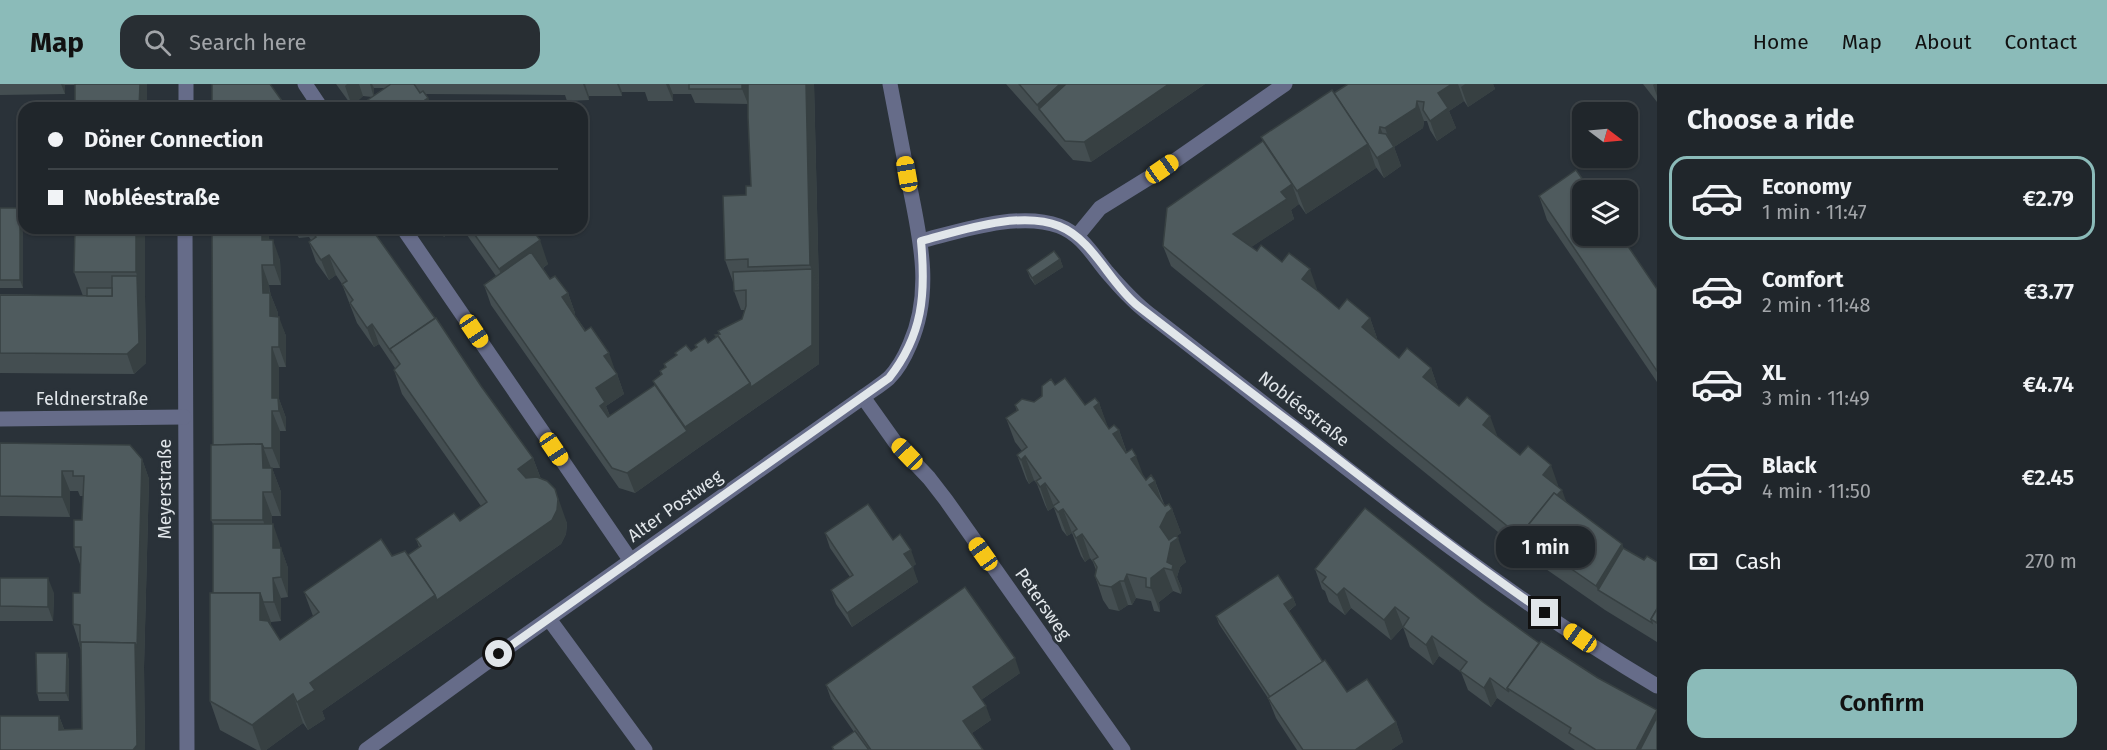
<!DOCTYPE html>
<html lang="en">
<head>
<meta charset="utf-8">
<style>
  :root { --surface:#20262b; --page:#282e33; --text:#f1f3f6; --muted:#a2a5a9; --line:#3d4347; --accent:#8bbbb9 }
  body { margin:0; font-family:"Fira Sans",sans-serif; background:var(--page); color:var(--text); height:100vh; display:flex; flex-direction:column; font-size:22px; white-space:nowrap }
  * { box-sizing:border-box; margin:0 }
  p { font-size:20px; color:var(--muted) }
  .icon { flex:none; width:33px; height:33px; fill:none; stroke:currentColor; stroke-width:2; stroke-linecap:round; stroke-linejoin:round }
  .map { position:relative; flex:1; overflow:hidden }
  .panel { display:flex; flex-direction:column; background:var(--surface); width:450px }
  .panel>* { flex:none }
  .hud { position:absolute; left:18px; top:18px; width:570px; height:132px; border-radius:18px; box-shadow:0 2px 4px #0004,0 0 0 2px var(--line); display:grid; align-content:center; height:132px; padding:0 30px; background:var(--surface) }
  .needle { width:39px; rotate:106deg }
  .controls { position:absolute; left:1572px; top:18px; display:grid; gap:12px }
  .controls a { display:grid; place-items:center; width:66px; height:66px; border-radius:12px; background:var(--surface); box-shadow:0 2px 4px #0004,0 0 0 2px var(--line); font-size:30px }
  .end { position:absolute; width:27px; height:27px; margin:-14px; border:8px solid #e1e6ea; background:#111; box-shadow:0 0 0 3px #111 }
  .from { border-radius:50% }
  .bubble { position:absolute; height:42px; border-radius:18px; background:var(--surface); box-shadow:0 2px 4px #0004,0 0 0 2px var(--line); font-size:20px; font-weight:600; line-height:42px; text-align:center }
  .car { position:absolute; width:18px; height:36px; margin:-18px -9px; border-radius:8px; box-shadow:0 0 4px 2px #0007; background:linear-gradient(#f5c518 24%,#345 0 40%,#f5c518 0 76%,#345 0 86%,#f5c518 0) }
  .hud b { display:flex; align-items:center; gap:21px; height:57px; font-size:22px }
  .hud b+b { border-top:2px solid var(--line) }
  .hud i { width:15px; height:15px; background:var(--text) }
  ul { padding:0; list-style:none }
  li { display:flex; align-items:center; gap:18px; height:84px; margin:0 12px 9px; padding:0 18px; border:3px solid transparent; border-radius:18px }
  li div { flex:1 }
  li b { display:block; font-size:22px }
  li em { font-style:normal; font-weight:600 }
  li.on { border-color:var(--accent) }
  li>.icon { width:54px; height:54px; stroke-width:1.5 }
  h2 { padding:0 30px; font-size:27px; line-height:72px }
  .pay { display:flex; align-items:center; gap:15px; height:66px; padding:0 30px; font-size:22px }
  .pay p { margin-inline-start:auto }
  .button { display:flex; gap:12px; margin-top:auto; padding:12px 30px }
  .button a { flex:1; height:69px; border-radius:18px; background:var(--accent); color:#111; font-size:24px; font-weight:600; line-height:69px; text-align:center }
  header { display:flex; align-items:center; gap:36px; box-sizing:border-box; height:84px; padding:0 30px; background:var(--accent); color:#111 }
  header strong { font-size:28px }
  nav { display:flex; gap:33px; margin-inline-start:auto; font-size:21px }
  .search { width:420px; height:54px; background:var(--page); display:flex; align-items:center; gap:15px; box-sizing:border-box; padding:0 21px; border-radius:18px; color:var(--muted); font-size:22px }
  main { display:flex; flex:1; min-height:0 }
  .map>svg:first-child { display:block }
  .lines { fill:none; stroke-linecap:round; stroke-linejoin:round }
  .service { stroke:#666c89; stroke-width:15 }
  .minor { stroke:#666c89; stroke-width:15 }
  .tertiary { stroke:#666c89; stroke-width:15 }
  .wall { fill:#444e51; fill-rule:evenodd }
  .shaded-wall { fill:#374042 }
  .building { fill:#4f5b5e; stroke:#374042; stroke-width:1.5 }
  .route { stroke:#e1e6ea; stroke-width:8 }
  .labels { text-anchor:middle; stroke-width:6; stroke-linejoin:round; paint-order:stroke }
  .street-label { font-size:18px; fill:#e1e6ea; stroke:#2a3239 }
</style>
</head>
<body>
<header>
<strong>Map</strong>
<div class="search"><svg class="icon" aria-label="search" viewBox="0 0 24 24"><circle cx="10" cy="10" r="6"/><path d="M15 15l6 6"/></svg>Search here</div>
<nav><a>Home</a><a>Map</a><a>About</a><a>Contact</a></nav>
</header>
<main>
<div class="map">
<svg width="1657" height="666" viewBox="0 0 1657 666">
  <rect width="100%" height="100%" fill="#2a3239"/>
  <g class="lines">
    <polyline class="service" points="549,535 645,666"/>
    <g class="minor">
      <polyline points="305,0 321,24"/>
      <polyline points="186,24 186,0"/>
      <polyline points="185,144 187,666"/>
      <polyline points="403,144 631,477"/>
      <polyline points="1077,152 1100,124 1163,85 1285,0"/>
      <path d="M921 157C961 147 1019 127 1059 142 1081 150 1093 171 1107 188 1120 203 1133 218 1149 230 1315 357 1476 495 1657 602"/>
      <polyline points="863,313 895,358 929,394 946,416 1123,666"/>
      <polyline points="0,335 184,333"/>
    </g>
    <path class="tertiary" d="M366 666 483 581 863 313C871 307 881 301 889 294 898 285 905 272 910 260 934 205 919 150 908 94 902 63 896 31 890 0"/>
  </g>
  <g class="wall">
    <polygon points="0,0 147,0 147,24 75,24 75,1 65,1 65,10 0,11"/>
    <path d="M336 0H814L819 205V280L694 367 635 409 619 404 491 221 484 201 496 192 462 144H531L548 180 543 184 550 195 568 209 575 229 574 230 617 290 624 310 606 322 610 332 655 301 653 297 661 291 660 287 665 284 664 280 691 267 696 264 695 261 708 259 716 253 715 251 720 250 718 247 742 235 745 226H741L734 207 733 198 725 176 746 111 751 102 748 20 695 19 691 10H673V17H648L645 8H622V12H589V16L567 17 565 11 426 10 432 24H360L359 22 372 13 363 12 352 22ZM374 4H385L374 11Z"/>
    <polygon points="1006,0 1205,0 1091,78 1073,76 1046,45"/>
    <polygon points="1348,0 1493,0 1495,5 1468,23 1464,17 1449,27 1456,44 1437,57 1430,46 1427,37 1424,37 1423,44 1394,63 1401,82 1384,94 1375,82 1376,84 1306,130 1299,120 1291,126 1294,135 1251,163 1257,167 1282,178 1317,205 1316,206 1339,225 1370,234 1377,254 1376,255 1399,274 1431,284 1438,304 1438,305 1497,351 1497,353 1520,371 1558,401 1557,402 1567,419 1622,460 1623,464 1644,476 1657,478 1657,558 1605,526 1530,474 1171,182 1163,162 1263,57 1261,53 1334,9"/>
    <polygon points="1643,0 1657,0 1657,18"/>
    <polygon points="1539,112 1657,205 1657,298 1547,136"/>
    <polygon points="0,124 20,124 23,132 23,204 0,204"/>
    <polygon points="75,144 145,144 145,212 146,279 134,290 0,289 0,210 83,212 74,188"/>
    <polygon points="212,144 267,144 269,151 269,156 280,176 281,201 269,201 270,209 278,229 278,233 286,252 286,283 279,283 279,315 286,334 286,347 280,347 280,384 272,384 281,408 281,432 272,432 272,440 288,484 288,513 281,514 281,537 271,538 271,542 280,556 313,532 304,508 392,472 408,471 419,463 416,455 460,437 481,422 402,310 394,286 395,284 379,260 374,263 357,239 342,200 336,191 329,196 316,178 309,158 311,156 309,153 299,154 292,144 371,144 481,302 533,374 541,395 567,439 566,450 561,460 322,627 325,635 308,646 303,639 266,666 257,666 220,646 210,617 213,509 213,440 211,436 213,361"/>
    <polygon points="437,144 456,144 444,153"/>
    <polygon points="1060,175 1063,183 1035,201 1030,194 1027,186"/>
    <polygon points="1055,301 1085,321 1099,319 1107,342 1109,345 1119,346 1127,369 1146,396 1155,397 1165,422 1172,425 1181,449 1176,452 1186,478 1180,483 1177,493 1182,505 1181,510 1173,507 1159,518 1160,528 1154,527 1151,517 1136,514 1132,521 1128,521 1119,527 1109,525 1103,516 1095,492 1096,486 1093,478 1090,474 1085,478 1081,472 1072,449 1067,452 1062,446 1054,424 1054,423 1048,427 1045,421 1037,400 1034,396 1029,400 1026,395 1017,371 1022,367 1015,358 1006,334 1017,327 1015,321 1034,318"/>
    <polygon points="0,359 142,375 149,395 144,583 145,666 0,666 59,632 64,645 82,645 81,566 73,540 80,509 81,483 74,463 82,436 83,412 80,412 78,407 70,407 70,433 0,432"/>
    <polygon points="1365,424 1657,666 1575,666 1516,627 1497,614 1491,623 1468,606 1461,588 1439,572 1433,581 1410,563 1403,543 1391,556 1351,524 1345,531 1329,518 1325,507 1322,505 1315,485"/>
    <polygon points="825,449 893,456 916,480 912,483 918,498 852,543 836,520 831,506 850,493 830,464"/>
    <polygon points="0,494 54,509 53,537 0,537"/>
    <polygon points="1293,514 1296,521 1289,527 1323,578 1347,608 1396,638 1403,658 1391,666 1297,666 1276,634 1268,614 1219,540 1216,532"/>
    <polygon points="67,569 69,577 69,617 39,617 37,609"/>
    <polygon points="1020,589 981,616 991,636 972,649 983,666 833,666 832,663 854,648 831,615 826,601"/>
  </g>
  <g class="shaded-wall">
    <polygon points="61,0 65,1 65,10"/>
    <polygon points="140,0 147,0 147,24 139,24"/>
    <polygon points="347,0 359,0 363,12 352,22 345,2"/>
    <polygon points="370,0 372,0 374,4 374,14"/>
    <polygon points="583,0 585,0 589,12 589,16"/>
    <polygon points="617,0 619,0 622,8 622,12"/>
    <polygon points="666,0 669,0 673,10 673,17"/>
    <polygon points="742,0 748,0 748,20 742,5"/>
    <polygon points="806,0 814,0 819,205 810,181"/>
    <polygon points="1060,0 1094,0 1039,25 1037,21"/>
    <polygon points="1169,0 1205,0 1091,78 1084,58"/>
    <polygon points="1452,0 1458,0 1464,17 1449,27 1456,44 1437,57 1430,37 1438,9"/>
    <polygon points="1465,0 1493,0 1495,5 1468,23 1461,3"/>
    <polygon points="1654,0 1657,0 1657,12 1653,1"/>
    <polygon points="428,14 432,24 427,24 425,16"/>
    <polygon points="1417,17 1424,37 1423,44 1394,63 1401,82 1384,94 1377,74 1380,43 1388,63 1392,64 1385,44"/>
    <polygon points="1368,60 1376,84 1306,130 1297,107"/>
    <polygon points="1292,100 1299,120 1291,126 1294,135 1241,170 1233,150 1281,108"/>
    <polygon points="20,124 23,132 23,204 20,196"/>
    <polygon points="136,144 145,144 145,212 146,279 134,290 127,270 137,192 136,188"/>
    <polygon points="262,144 267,144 269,151 270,176 262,156"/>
    <polygon points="440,144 456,144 444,153"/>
    <polygon points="273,156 280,176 281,201 274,181"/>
    <polygon points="540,156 548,180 507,209 499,185"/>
    <polygon points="329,171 336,191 329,196 321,176"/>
    <polygon points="1060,175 1063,183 1035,201 1032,194"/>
    <polygon points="262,181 269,201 270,229 263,209"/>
    <polygon points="812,185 819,205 819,280 694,367 635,409 627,389 687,347 685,343"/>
    <polygon points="1310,185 1317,205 1310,215 1302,195"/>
    <polygon points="270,209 278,229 277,252 270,232"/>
    <polygon points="568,209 575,229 569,233 562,213"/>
    <polygon points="279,233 286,252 286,283 279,263"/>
    <polygon points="1370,234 1377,254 1369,263 1362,243"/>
    <polygon points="372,240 379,260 374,263 367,244"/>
    <polygon points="272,263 279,283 279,315 286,334 286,347 279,327 272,314"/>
    <polygon points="609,269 616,289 604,272"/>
    <polygon points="1431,284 1438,304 1430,313 1423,293"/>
    <polygon points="617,290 624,310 606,322 612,338 600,322 596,304"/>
    <polygon points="1099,319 1108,343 1094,323"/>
    <polygon points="272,327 280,347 280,384 272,364"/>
    <polygon points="1490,332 1497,351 1490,361 1483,341"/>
    <polygon points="1119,346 1127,370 1113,350"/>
    <polygon points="262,360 271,384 263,384"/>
    <polygon points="1025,372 1034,396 1029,400 1021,376"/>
    <polygon points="1136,372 1145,396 1131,375"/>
    <polygon points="533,374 542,398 527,409 518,385"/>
    <polygon points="142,375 149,395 144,583 145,666 133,666 135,559"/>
    <polygon points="1551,381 1558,401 1551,411 1543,391"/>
    <polygon points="272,384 281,408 281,432 272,408"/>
    <polygon points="62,387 70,407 70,433 62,413"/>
    <polygon points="1155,397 1163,421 1149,401"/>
    <polygon points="1045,399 1054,423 1048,427 1040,403"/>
    <polygon points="555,405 567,439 566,450 561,460 322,627 325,635 308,646 297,618 310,599"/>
    <polygon points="1562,406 1569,425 1524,452"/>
    <polygon points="263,408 272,432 271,460 263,436"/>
    <polygon points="1063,425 1072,449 1067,452 1058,428"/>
    <polygon points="1172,425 1181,449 1176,453 1178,454 1186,478 1180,483 1177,493 1182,505 1181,510 1172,486 1167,478 1160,443 1167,429"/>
    <polygon points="273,440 280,460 280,484 273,464"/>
    <polygon points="1082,450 1090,474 1085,478 1076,454"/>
    <polygon points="1622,460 1630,484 1598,506 1596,502"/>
    <polygon points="281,464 288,484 288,513 281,493"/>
    <polygon points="911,466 916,480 910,485 904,470"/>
    <polygon points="913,483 918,498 852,543 847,529"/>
    <polygon points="1164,484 1173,507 1159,518 1160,528 1151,504 1151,494"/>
    <polygon points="1127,490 1136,514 1132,521 1124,497"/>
    <polygon points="48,494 54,509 53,537 48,523"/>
    <polygon points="273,494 281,514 281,537 274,518"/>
    <polygon points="1120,497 1128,521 1119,527 1111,503"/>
    <polygon points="1344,504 1351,524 1345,531 1337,511"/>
    <polygon points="260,509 271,538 271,564 260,536"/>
    <polygon points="1293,514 1296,521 1287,528 1284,520"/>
    <polygon points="1395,523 1403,543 1391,556 1384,536"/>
    <polygon points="1432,552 1439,572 1433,581 1426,561"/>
    <polygon points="67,569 69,577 69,617 66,609"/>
    <polygon points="1015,574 1020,589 978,618 973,603"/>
    <polygon points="1490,594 1497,614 1491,623 1484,604"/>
    <polygon points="293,610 303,639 266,666 261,666 252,641"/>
    <polygon points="986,622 991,636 969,651 963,637"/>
    <polygon points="1657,626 1657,666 1636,666"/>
    <polygon points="59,632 68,656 59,646"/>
    <polygon points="1396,638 1403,658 1391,666 1355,666"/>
  </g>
  <g class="building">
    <polygon points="75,0 140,0 139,24 75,24"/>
    <polygon points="212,0 270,0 287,24 212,24"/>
    <polygon points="391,0 414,0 420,9 423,7 428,14 425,16 430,24 361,24 359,22"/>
    <rect x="689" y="0" width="53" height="5"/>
    <polygon points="748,0 806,0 810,181 748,183 748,175 725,176 723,112 746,111 746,102 751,102 748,33"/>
    <polygon points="1019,0 1060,0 1037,21"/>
    <polygon points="1066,0 1169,0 1084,58 1065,57 1039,25"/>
    <polygon points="1348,0 1452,0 1438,9 1448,24 1430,37 1423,26 1424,18 1417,17 1416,24 1385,44 1380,43 1379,49 1386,50 1394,63 1377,74 1334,9"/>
    <polygon points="1332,6 1368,60 1297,107 1261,53"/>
    <polygon points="1263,57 1292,100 1281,108 1287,115 1233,150 1257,167 1261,161 1282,178 1289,169 1310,185 1302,195 1319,208 1339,225 1347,215 1370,234 1362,243 1399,274 1407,264 1431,284 1423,293 1459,322 1467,313 1490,332 1483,341 1520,371 1528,362 1551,381 1543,391 1562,406 1557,411 1554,409 1521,450 1522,454 1163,162 1167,124"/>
    <polygon points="1576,86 1590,106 1582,106 1582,152 1621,152 1657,205 1657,287 1539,112"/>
    <rect x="0" y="124" width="20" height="72"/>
    <polygon points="75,144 136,144 136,188 74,188"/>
    <polygon points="212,144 262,144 262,156 273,156 274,181 262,181 263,209 270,209 270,232 279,233 279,263 272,263 272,314 278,314 279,327 272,327 272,364 264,364 262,360 213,361"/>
    <polygon points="309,144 371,144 435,234 390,265 392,269 372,240 367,244 350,219 353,216 342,200 347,197 329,171 321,176 309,158 316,153"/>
    <polygon points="470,144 531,144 540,156 499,185"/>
    <polygon points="1054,167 1060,175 1032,194 1027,186"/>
    <polygon points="531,168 550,195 555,192 568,209 562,213 585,247 591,243 609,269 604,272 617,290 596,304 605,318 600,322 608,333 655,301 687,347 627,389 612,384 484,201"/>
    <polygon points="812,185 812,261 751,303 750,299 718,252 717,253 715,251 720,250 718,247 742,235 746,222 746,206 734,207 733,188"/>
    <polygon points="112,192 137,192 139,259 127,270 0,269 0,211 112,212"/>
    <rect x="87" y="204" width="25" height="8"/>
    <polygon points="436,234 481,302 533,374 518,385 526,394 537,393 547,397 555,405 558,415 557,426 552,436 437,516 435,511 408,471 421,462 416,455 454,429 460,437 487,418 394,286 400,280 390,265"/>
    <polygon points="718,252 750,299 685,343 653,297 662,290 660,287 666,283 664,280 677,271 675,269 686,261 691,267 697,263 695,261 705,254 708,259"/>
    <polygon points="1065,294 1085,321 1095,314 1099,319 1094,323 1109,345 1114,341 1119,346 1113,350 1126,369 1132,365 1136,372 1131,375 1146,396 1151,391 1155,397 1149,401 1165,422 1169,420 1172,425 1167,429 1160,443 1169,456 1176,451 1178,454 1171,459 1167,478 1173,481 1172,486 1164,484 1151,494 1151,504 1146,503 1146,494 1127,490 1124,497 1120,497 1111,503 1100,501 1095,492 1097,483 1093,476 1098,473 1082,450 1076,454 1073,448 1077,445 1063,425 1058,428 1053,422 1059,418 1045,399 1040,403 1036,397 1041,394 1025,372 1021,376 1017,371 1027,363 1006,334 1018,326 1015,321 1022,315 1034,318 1042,312 1042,302 1051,295 1055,301"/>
    <polygon points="0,359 130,361 142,375 137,563 135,559 81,558 81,562 80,562 80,541 73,540 73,509 80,509 81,463 74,463 74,436 82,436 84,392 73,392 73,387 62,387 62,413 0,412"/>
    <polygon points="262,360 263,384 272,384 272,408 263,408 263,436 211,436 211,361"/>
    <polygon points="1554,409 1622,460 1596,502 1521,450"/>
    <polygon points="868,420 893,456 900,450 911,466 904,470 913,483 847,529 831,506 853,491 825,449"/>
    <polygon points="1365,424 1483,518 1539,559 1507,604 1509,608 1490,594 1484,604 1460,587 1467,578 1432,552 1426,561 1403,543 1409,534 1395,523 1384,536 1344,504 1337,511 1322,498 1326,493 1315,485"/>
    <polygon points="213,440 273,440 273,464 281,464 281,493 273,494 274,518 263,518 260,509 213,509"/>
    <polygon points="381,455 392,472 405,467 435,511 310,599 315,606 297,618 293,610 252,641 210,617 210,509 260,509 260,536 268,537 280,556 319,528 304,508"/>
    <polygon points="1623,464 1644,476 1647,472 1657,478 1657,525 1651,535 1652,539 1598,506"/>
    <polygon points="1278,491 1293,514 1284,520 1323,578 1270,613 1216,532"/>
    <polygon points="0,494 48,494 48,523 0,522"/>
    <polygon points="965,503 1015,574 973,603 986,622 963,637 983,666 871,666 826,601"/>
    <polygon points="1657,525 1657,539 1651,535"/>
    <polygon points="1541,557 1598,594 1657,626 1636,666 1596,666 1569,649 1571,644 1507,604"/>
    <polygon points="81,558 135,559 137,661 133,666 0,666 0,632 59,632 59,646 82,645"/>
    <polygon points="36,569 67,569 66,609 37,609"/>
    <polygon points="1325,576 1347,608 1367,595 1396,638 1355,666 1303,666 1268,614"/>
    <polygon points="1657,633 1657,666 1640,666"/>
    <polygon points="855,647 869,666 834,666 832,663"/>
  </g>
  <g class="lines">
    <path class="route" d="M499 570 889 294C923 251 926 210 921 157 960 147 1020 126 1059 142 1094 156 1109 199 1138 222 1190 262 1242 302 1294 341 1377 405 1459 470 1545 529"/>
  </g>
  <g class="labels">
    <g class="street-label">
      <text x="92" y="321">Feldnerstraße</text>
      <text transform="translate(1304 325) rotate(38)" y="6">Nobléestraße</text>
      <text transform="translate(165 405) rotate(-90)" y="6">Meyerstraße</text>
      <text transform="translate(675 422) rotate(-35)" y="6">Alter Postweg</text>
      <text transform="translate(1043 520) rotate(55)" y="6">Petersweg</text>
    </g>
  </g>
</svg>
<div class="controls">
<a><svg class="needle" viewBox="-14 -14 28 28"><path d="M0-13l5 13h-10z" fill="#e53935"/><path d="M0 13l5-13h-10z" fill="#a2a5a9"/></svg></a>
<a><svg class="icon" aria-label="layers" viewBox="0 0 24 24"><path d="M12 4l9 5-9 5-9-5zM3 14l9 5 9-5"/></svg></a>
</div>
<i class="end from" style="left:499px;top:570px"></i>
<i class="end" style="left:1545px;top:529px"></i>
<div class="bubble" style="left:1496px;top:442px;width:99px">1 min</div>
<i class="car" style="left:1162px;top:85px;rotate:55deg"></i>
<i class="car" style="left:907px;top:90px;rotate:350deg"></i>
<i class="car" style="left:474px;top:247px;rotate:146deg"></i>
<i class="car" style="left:554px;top:365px;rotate:146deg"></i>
<i class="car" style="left:907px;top:370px;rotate:316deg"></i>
<i class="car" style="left:983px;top:470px;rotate:325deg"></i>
<i class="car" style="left:1580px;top:554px;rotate:305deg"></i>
<div class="hud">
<b><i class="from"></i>Döner Connection</b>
<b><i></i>Nobléestraße</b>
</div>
</div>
<section class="panel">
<h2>Choose a ride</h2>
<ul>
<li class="on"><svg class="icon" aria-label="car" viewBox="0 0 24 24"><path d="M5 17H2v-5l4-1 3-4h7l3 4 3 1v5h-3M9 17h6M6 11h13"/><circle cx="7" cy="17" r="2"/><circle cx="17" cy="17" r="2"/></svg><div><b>Economy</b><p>1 min · 11:47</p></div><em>€2.79</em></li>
<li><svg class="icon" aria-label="car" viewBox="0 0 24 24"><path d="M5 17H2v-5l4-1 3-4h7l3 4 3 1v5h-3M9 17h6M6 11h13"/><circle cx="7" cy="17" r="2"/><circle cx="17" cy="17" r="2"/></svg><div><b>Comfort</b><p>2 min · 11:48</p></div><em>€3.77</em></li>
<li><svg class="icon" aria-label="car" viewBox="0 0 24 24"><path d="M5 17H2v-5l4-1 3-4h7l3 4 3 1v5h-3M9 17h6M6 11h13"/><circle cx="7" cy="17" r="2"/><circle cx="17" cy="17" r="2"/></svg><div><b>XL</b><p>3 min · 11:49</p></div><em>€4.74</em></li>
<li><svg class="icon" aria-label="car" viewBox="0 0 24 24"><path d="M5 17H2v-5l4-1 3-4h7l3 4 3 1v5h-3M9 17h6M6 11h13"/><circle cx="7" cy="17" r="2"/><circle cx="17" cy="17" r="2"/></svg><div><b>Black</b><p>4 min · 11:50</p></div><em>€2.45</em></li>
</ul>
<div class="pay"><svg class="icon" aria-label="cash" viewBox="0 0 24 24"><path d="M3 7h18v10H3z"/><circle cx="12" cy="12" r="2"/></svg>Cash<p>270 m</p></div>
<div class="button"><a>Confirm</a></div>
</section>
</main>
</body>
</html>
